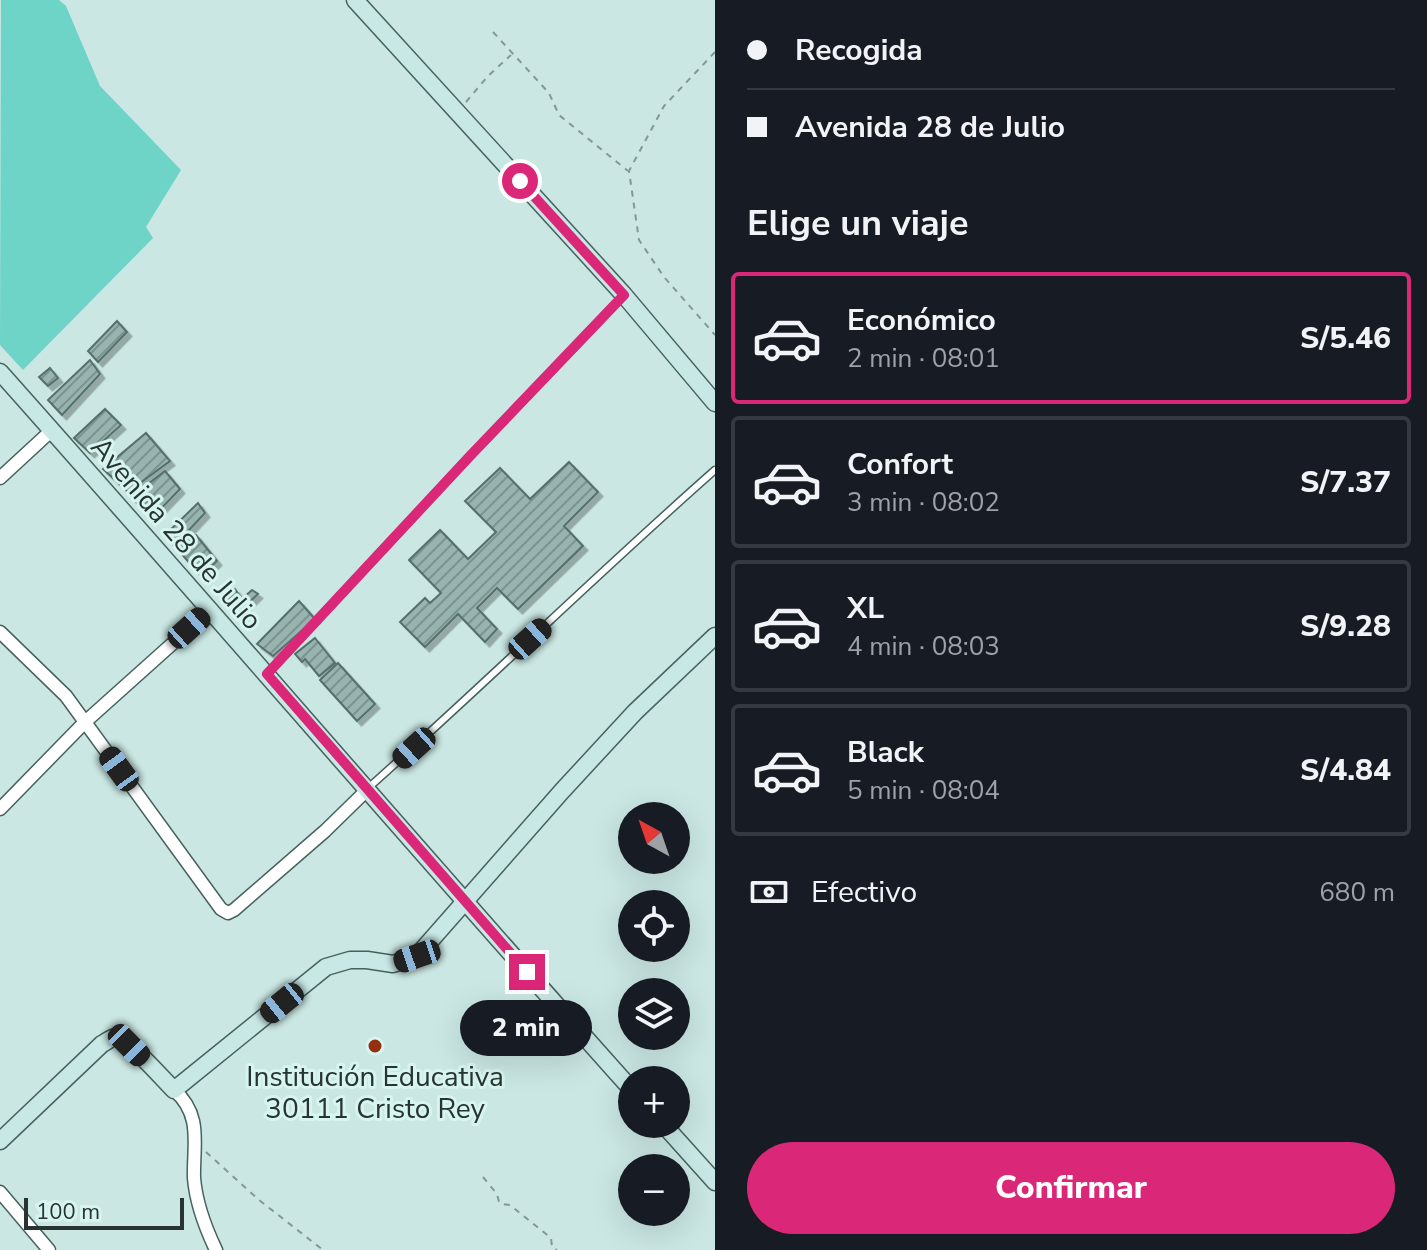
<!DOCTYPE html>
<html lang="es">
<head>
<meta charset="utf-8">
<style>
  :root { --surface:#171b24; --page:#20242c; --text:#f1f3f6; --muted:#9ea1a6; --line:#363941; --accent:#db2777 }
  body { margin:0; font-family:"Nunito Sans",sans-serif; background:var(--page); color:var(--text); height:100vh; display:flex; flex-direction:column; font-size:30px; white-space:nowrap }
  * { box-sizing:border-box; margin:0 }
  p { font-size:26px; color:var(--muted) }
  .icon { flex:none; width:44px; height:44px; fill:none; stroke:currentColor; stroke-width:2; stroke-linecap:round; stroke-linejoin:round }
  .map { position:relative; flex:1; overflow:hidden }
  .panel { display:flex; flex-direction:column; background:var(--surface); width:712px }
  .panel>* { flex:none }
  .top-card { display:grid; align-content:center; height:176px; padding:0 32px; background:var(--surface) }
  .needle { width:52px; rotate:320deg }
  .fabs { position:absolute; left:618px; top:802px; display:grid; gap:16px }
  .fabs a { display:grid; place-items:center; width:72px; height:72px; border-radius:50%; background:var(--surface); box-shadow:0 8px 32px #0002; font-size:40px }
  .scale { position:absolute; left:24px; bottom:20px; width:160px; box-sizing:border-box; padding-left:8px; border:4px solid #293432; border-top:0; font-size:22px; line-height:28px; white-space:nowrap; color:#293432; -webkit-text-stroke:6px #d7f5f0; paint-order:stroke }
  .end { position:absolute; width:36px; height:36px; margin:-18px; border:10px solid #db2777; background:#fff; box-shadow:0 0 0 4px #fff }
  .from { border-radius:50% }
  .bubble { position:absolute; height:56px; border-radius:28px; background:var(--surface); box-shadow:0 8px 32px #0002; font-size:26px; font-weight:800; line-height:56px; text-align:center }
  .car { position:absolute; width:24px; height:48px; margin:-24px -12px; border-radius:10px; box-shadow:0 0 6px 2px #0007; background:linear-gradient(#222 24%,#8ab4d8 0 40%,#222 0 76%,#8ab4d8 0 86%,#222 0) }
  .top-card b { display:flex; align-items:center; gap:28px; height:76px; font-size:30px }
  .top-card b+b { border-top:2px solid var(--line) }
  .top-card i { width:20px; height:20px; background:var(--text) }
  ul { padding:0; list-style:none }
  li { display:flex; align-items:center; gap:24px; height:132px; margin:0 16px 12px; padding:0 16px; border:4px solid var(--line); border-radius:8px }
  li div { flex:1 }
  li b { display:block; font-size:30px }
  li em { font-style:normal; font-weight:800 }
  li.active { border-color:var(--accent) }
  li>.icon { width:72px; height:72px; stroke-width:1.5 }
  h2 { padding:0 32px; font-size:36px; line-height:96px }
  .pay { display:flex; align-items:center; gap:20px; height:88px; padding:0 32px; font-size:30px }
  .pay p { margin-inline-start:auto }
  .button { display:flex; gap:16px; margin-top:auto; padding:16px 32px }
  .button a { flex:1; height:92px; border-radius:48px; background:var(--accent); color:#fff; font-size:32px; font-weight:800; line-height:92px; text-align:center }
  main { display:flex; flex:1; min-height:0 }
  .map>svg:first-child { display:block }
  .pitch { fill:#6ed4c8 }
  .building { fill:url(#building-hatch); stroke:#55706c; stroke-width:2; filter:url(#shadow) }
  .lines { fill:none; stroke-linecap:round; stroke-linejoin:round }
  .lane-casing { stroke:#47615d; stroke-width:9 }
  .street-casing { stroke:#47615d; stroke-width:15 }
  .secondary-casing { stroke:#47615d; stroke-width:19 }
  .path { stroke:#839895; stroke-width:2; stroke-dasharray:6 6; stroke-linecap:butt }
  .lane { stroke:#fff; stroke-width:6 }
  .street { stroke:#fff; stroke-width:12 }
  .secondary { stroke:#c7e8e5; stroke-width:16 }
  .route { stroke:#db2777; stroke-width:10 }
  .poi-dot { fill:#962e12; stroke:#d7f5f0; stroke-width:3 }
  .labels { text-anchor:middle; stroke-width:6; stroke-linejoin:round; paint-order:stroke }
  .street-label { font-size:28px; fill:#293432; stroke:#d7f5f0 }
  .poi-label { font-size:28px; fill:#293432; stroke:#d7f5f0 }
</style>
</head>
<body>
<main>
<div class="map">
<svg width="715" height="1250" viewBox="0 0 715 1250">
  <defs>
    <pattern id="building-hatch" width="6" height="6" patternUnits="userSpaceOnUse" patternTransform="scale(2)"><rect width="6" height="6" fill="#98b4b0"/><path d="M-1 1l2-2M0 6l6-6M5 7l2-2" fill="none" stroke="#7c9390"/></pattern>
    <filter id="shadow"><feDropShadow dx="4.5" dy="4.5" stdDeviation="0" flood-color="#0004"/></filter>
  </defs>
  <rect width="100%" height="100%" fill="#cae7e3"/>
  <polygon class="pitch" points="1,0 59,0 66,6 100,86 181,170 146,227 153,238 23,370 0,345"/>
  <g class="building">
    <polygon points="117,321 127,332 98,362 88,351"/>
    <polygon points="90,360 100,374 62,415 48,400"/>
    <polygon points="50,368 58,378 48,386 39,377"/>
    <polygon points="105,409 121,425 90,453 74,438"/>
    <polygon points="146,433 170,461 128,492 103,469"/>
    <polygon points="569,462 598,492 564,526 583,546 518,609 497,588 477,608 497,629 485,642 458,614 425,647 400,622 425,598 430,603 441,593 409,560 440,530 468,559 496,532 465,501 500,468 530,499"/>
    <polygon points="165,471 180,489 152,518 131,497"/>
    <polygon points="198,503 205,513 174,546 165,535"/>
    <polygon points="196,535 217,561 201,576 179,551"/>
    <polygon points="235,589 242,599 252,590 258,594 237,614 221,601"/>
    <polygon points="299,601 315,619 273,656 257,644"/>
    <polygon points="315,638 335,663 319,676 305,659 302,662 295,654"/>
    <polygon points="338,663 375,704 357,721 320,680"/>
  </g>
  <g class="lines">
    <g class="lane-casing">
      <g id="lane">
        <polyline points="267,674 470,456 624,295"/>
        <path d="M367 789C485 684 597 574 715 470"/>
      </g>
    </g>
    <g class="street-casing">
      <g id="street">
        <polyline points="0,478 52,430"/>
        <polyline points="0,632 66,696 221,909 228,913 234,910 325,831 367,790"/>
        <polyline points="0,809 85,722 210,610"/>
        <path d="M174 1090C203 1115 193 1145 194 1178 196 1203 205 1227 216 1250"/>
        <polyline points="0,1192 49,1250"/>
      </g>
    </g>
    <g class="secondary-casing">
      <g id="secondary">
        <polyline points="355,0 624,295 715,403"/>
        <path d="M0 372C212 610 419 852 632 1090"/>
        <polyline points="663,1124 715,1182"/>
        <path d="M0 1141 102 1044C108 1041 113 1035 120 1038 131 1043 164 1080 174 1090L326 967 350 960H367L393 964 417 956 562 791 635 712 715 636"/>
      </g>
    </g>
    <g class="path">
      <polyline points="493,32 549,93 559,115 628,171"/>
      <polyline points="715,52 664,106 629,171 639,240 664,277 715,335"/>
      <polyline points="466,102 488,76 511,55"/>
      <polyline points="206,1152 259,1200 323,1250"/>
      <polyline points="483,1177 497,1194 499,1202 501,1204 510,1205 551,1238 552,1247 557,1250"/>
    </g>
    <use href="#lane" class="lane"/>
    <use href="#street" class="street"/>
    <use href="#secondary" class="secondary"/>
  </g>
  <g class="lines">
    <polyline class="route" points="520,181 624,295 470,456 267,674 527,972"/>
  </g>
  <circle class="poi-dot" cx="375" cy="1046" r="8"/>
  <g class="labels">
    <g class="street-label">
      <text transform="translate(177 533) rotate(49)" y="10">Avenida 28 de Julio</text>
    </g>
    <g class="poi-label">
      <text x="375" y="1086">Institución Educativa<tspan x="375" dy="32">30111 Cristo Rey</tspan></text>
    </g>
  </g>
</svg>
<div class="fabs">
<a><svg class="needle" viewBox="-14 -14 28 28"><path d="M0-13l5 13h-10z" fill="#e53935"/><path d="M0 13l5-13h-10z" fill="#9ea1a6"/></svg></a>
<a><svg class="icon" aria-label="locate" viewBox="0 0 24 24"><circle cx="12" cy="12" r="6"/><path d="M12 2v4M12 18v4M2 12h4M18 12h4"/></svg></a>
<a><svg class="icon" aria-label="layers" viewBox="0 0 24 24"><path d="M12 4l9 5-9 5-9-5zM3 14l9 5 9-5"/></svg></a>
<a>+</a>
<a>−</a>
</div>
<div class="scale">100 m</div>
<i class="end from" style="left:520px;top:181px"></i>
<i class="end" style="left:527px;top:972px"></i>
<div class="bubble" style="left:460px;top:1000px;width:132px">2 min</div>
<i class="car" style="left:189px;top:628px;rotate:48deg"></i>
<i class="car" style="left:530px;top:639px;rotate:48deg"></i>
<i class="car" style="left:414px;top:748px;rotate:228deg"></i>
<i class="car" style="left:119px;top:769px;rotate:324deg"></i>
<i class="car" style="left:417px;top:956px;rotate:251deg"></i>
<i class="car" style="left:282px;top:1003px;rotate:231deg"></i>
<i class="car" style="left:129px;top:1045px;rotate:135deg"></i>
</div>
<section class="panel">
<div class="top-card">
<b><i class="from"></i>Recogida</b>
<b><i></i>Avenida 28 de Julio</b>
</div>
<h2>Elige un viaje</h2>
<ul>
<li class="active"><svg class="icon" aria-label="car" viewBox="0 0 24 24"><path d="M5 17H2v-5l4-1 3-4h7l3 4 3 1v5h-3M9 17h6M6 11h13"/><circle cx="7" cy="17" r="2"/><circle cx="17" cy="17" r="2"/></svg><div><b>Económico</b><p>2 min · 08:01</p></div><em>S/5.46</em></li>
<li><svg class="icon" aria-label="car" viewBox="0 0 24 24"><path d="M5 17H2v-5l4-1 3-4h7l3 4 3 1v5h-3M9 17h6M6 11h13"/><circle cx="7" cy="17" r="2"/><circle cx="17" cy="17" r="2"/></svg><div><b>Confort</b><p>3 min · 08:02</p></div><em>S/7.37</em></li>
<li><svg class="icon" aria-label="car" viewBox="0 0 24 24"><path d="M5 17H2v-5l4-1 3-4h7l3 4 3 1v5h-3M9 17h6M6 11h13"/><circle cx="7" cy="17" r="2"/><circle cx="17" cy="17" r="2"/></svg><div><b>XL</b><p>4 min · 08:03</p></div><em>S/9.28</em></li>
<li><svg class="icon" aria-label="car" viewBox="0 0 24 24"><path d="M5 17H2v-5l4-1 3-4h7l3 4 3 1v5h-3M9 17h6M6 11h13"/><circle cx="7" cy="17" r="2"/><circle cx="17" cy="17" r="2"/></svg><div><b>Black</b><p>5 min · 08:04</p></div><em>S/4.84</em></li>
</ul>
<div class="pay"><svg class="icon" aria-label="cash" viewBox="0 0 24 24"><path d="M3 7h18v10H3z"/><circle cx="12" cy="12" r="2"/></svg>Efectivo<p>680 m</p></div>
<div class="button"><a>Confirmar</a></div>
</section>
</main>
</body>
</html>
